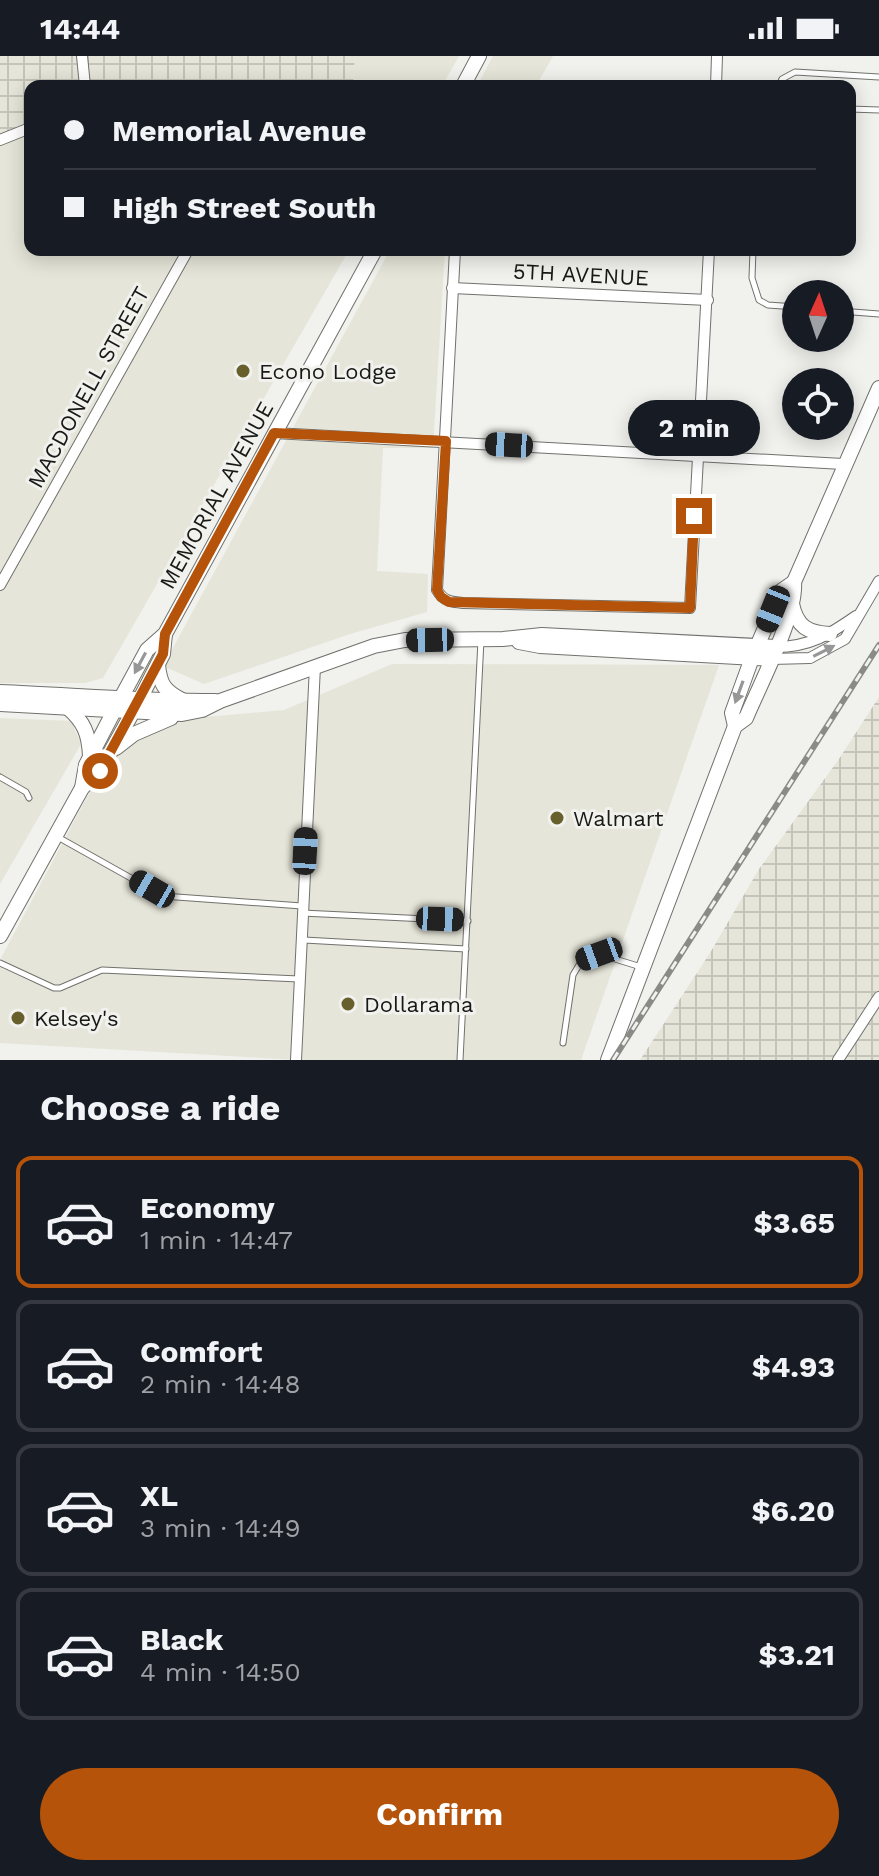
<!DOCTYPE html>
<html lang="en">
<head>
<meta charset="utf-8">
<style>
  :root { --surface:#171b24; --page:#242831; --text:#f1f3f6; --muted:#9ea1a6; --line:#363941; --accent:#b45309 }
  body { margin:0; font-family:"Work Sans",sans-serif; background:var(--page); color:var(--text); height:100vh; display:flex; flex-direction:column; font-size:30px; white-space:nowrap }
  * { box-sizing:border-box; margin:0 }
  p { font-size:26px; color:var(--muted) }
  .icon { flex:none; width:44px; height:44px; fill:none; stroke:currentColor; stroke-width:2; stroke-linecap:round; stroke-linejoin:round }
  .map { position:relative; height:1004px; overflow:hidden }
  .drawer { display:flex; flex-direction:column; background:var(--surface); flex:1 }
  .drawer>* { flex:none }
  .top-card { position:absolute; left:24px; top:24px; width:832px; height:176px; border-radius:16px; box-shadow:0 4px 20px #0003; display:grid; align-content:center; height:176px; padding:0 40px; background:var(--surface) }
  .needle { width:52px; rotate:3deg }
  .tools { position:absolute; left:782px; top:224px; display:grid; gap:16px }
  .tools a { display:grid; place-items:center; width:72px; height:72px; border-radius:50%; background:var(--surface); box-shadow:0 4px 20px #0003; font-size:40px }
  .end { position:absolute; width:36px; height:36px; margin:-18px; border:10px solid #b45309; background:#fff; box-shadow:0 0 0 4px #fff }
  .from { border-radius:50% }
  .bubble { position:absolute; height:56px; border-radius:28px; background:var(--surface); box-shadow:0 4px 20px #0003; font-size:26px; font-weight:700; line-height:56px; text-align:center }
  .car { position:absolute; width:24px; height:48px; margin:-24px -12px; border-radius:10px; box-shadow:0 0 6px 2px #0007; background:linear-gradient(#222 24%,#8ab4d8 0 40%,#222 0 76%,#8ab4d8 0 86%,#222 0) }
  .top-card b { display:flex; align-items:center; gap:28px; height:76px; font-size:30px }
  .top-card b+b { border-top:2px solid var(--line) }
  .top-card i { width:20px; height:20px; background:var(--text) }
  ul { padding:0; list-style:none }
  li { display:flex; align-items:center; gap:24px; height:132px; margin:0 16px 12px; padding:0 24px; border:4px solid var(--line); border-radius:16px }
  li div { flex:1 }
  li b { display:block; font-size:30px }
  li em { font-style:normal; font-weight:700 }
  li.active { border-color:var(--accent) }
  li>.icon { width:72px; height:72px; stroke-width:1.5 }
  h2 { padding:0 40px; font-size:36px; line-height:96px }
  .action { display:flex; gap:16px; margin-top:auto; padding:16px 40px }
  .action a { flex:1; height:92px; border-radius:48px; background:var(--accent); color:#fff; font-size:32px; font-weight:700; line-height:92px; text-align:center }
  .status { display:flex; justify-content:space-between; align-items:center; height:56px; padding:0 40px; background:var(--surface); direction:ltr }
  .status svg { height:22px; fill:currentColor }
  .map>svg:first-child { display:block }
  .built { fill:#e6e5d9 }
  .industrial { fill:url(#industrial-grid) }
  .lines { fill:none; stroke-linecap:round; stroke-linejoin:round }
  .service-casing { stroke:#71716d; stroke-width:7 }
  .minor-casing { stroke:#71716d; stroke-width:12 }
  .secondary-casing { stroke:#71716d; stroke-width:16 }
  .service { stroke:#fff; stroke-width:5 }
  .minor { stroke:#fff; stroke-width:10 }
  .secondary { stroke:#fff; stroke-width:14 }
  .rail-casing { stroke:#8a8a88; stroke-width:6 }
  .rail { stroke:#f1f1ed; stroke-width:3; stroke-dasharray:9; stroke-linecap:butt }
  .oneway { fill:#979797 }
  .route { stroke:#b45309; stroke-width:10 }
  .poi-dot { fill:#675f2c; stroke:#f1f1ed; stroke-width:3 }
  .labels { text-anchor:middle; stroke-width:6; stroke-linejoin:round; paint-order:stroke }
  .street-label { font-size:22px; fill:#181817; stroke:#f1f1ed }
  .poi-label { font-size:22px; fill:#181817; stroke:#f1f1ed; text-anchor:start }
</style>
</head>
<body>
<div class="status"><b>14:44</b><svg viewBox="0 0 49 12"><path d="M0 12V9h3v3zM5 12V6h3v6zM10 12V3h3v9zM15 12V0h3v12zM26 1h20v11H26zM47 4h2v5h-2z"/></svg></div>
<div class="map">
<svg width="879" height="1004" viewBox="0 0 879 1004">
  <defs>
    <pattern id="industrial-grid" width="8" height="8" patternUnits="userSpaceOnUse" patternTransform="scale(2)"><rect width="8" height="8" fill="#e6e5d9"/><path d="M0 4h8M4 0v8" fill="none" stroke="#c5c4ba"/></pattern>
  </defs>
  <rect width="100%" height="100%" fill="#f1f1ed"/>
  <g class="built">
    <polygon points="355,0 459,0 442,30 353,30"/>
    <polygon points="493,0 553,0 536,30 477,30"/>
    <polygon points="30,66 30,194 349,194 103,622 85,627 0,627 0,79"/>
    <polygon points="390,194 445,194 433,392 383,392 377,515 428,518 427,556 350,578 204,628 163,610"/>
    <polygon points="392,608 719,609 581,1004 298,1004 0,987 0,904 126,668 284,654"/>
    <polygon points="0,662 71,665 81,688 0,828"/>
  </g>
  <g class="industrial">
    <polygon points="0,0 355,0 353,30 30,30 30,66 0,79"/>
    <polygon points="879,641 879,1004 640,1004 710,897 759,813 839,703"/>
  </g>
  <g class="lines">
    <g class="service-casing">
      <g id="service">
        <polyline points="779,30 782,23 795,16 879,21"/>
        <polyline points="850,53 879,54"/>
        <polyline points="753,194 752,222 759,244 768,249 796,251"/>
        <polyline points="840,255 879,258"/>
        <polyline points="0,721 26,736 29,742"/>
        <polyline points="56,780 163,840 302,850"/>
        <polyline points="302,857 468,865"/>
        <polyline points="304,884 466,893"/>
        <polyline points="0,907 54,932 60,932 102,914 299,923"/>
        <polyline points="563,987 573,919 582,904 599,898 641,911"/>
        <polyline points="460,1004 481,584"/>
      </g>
    </g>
    <g class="minor-casing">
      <g id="minor">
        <polyline points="82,0 85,30"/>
        <polyline points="716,30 717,0"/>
        <polyline points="0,84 30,72"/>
        <path d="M455 194 437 534C443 545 451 546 463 547L690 552 709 194"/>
        <polyline points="452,232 708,244"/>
        <polyline points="274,377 843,408"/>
        <polyline points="0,529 188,194"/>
        <path d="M776 591C809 591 829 579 856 560"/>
        <polyline points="771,603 810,602 845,583 879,525"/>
        <polyline points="296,1004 315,610"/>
        <polyline points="838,1004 879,941"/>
      </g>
    </g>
    <g class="secondary-casing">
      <g id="secondary">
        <polyline points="463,30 479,0"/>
        <path d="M792 548C797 571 808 577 830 578"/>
        <polyline points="519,586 540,590 771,603"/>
        <path d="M158 609C160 628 164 635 182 644"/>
        <path d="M0 636C72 639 144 645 215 645"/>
        <polyline points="0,648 182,658 202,654 220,645 374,590 405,584 503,583 542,579 776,591"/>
        <path d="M68 652C84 666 89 678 90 700"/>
        <polyline points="735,670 732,657 752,602 781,535 794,526"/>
        <polyline points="116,692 134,678 171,662"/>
        <polyline points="82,732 86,709 114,655 147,594 165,578 375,194"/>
        <polyline points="0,880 82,732 100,715 140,643 163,598 165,578"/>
        <path d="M608 1004 735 670 746 662C760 628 797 559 794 526L879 332"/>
      </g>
    </g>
    <use href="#service" class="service"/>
    <use href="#minor" class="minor"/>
    <use href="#secondary" class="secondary"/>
    <g class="rail-casing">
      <polyline id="rail" points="613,1004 879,589"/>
    </g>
    <use href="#rail" class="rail"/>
  </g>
  <defs><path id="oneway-solid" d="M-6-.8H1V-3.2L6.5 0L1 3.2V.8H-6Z" transform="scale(2)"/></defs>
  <g class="oneway">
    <use href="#oneway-solid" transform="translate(824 595) rotate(-27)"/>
    <use href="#oneway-solid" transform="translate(140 607) rotate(118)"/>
    <use href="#oneway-solid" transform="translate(739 636) rotate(110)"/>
  </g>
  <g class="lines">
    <polyline class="route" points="100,715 163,598 165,578 274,377 446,385 437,534 441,541 449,546 690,552 694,460"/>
  </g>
  <g class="poi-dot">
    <circle cx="243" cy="315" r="8"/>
    <circle cx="557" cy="762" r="8"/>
    <circle cx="348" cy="948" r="8"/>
    <circle cx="18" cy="962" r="8"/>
  </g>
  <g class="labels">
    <g class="street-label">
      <text transform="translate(581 218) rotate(3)" y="8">5TH AVENUE</text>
      <text transform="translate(88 331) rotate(-61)" y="8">MACDONELL STREET</text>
      <text transform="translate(216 439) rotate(-61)" y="8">MEMORIAL AVENUE</text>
    </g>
    <g class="poi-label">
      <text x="259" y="323">Econo Lodge</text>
      <text x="573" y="770">Walmart</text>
      <text x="364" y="956">Dollarama</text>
      <text x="34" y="970">Kelsey's</text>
    </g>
  </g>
</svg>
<div class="tools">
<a><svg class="needle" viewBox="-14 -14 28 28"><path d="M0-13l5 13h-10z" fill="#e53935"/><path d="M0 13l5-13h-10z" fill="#9ea1a6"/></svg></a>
<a><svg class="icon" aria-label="locate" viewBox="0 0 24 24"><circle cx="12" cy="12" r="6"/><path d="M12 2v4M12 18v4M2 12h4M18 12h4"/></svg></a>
</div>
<i class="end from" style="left:100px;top:715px"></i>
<i class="end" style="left:694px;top:460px"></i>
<div class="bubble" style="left:628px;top:344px;width:132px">2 min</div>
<i class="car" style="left:509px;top:389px;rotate:273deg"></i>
<i class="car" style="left:773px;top:553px;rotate:202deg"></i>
<i class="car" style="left:430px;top:584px;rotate:269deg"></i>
<i class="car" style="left:305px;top:795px;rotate:3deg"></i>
<i class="car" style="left:152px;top:833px;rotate:300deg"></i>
<i class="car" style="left:440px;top:863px;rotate:92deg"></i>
<i class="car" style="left:599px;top:898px;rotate:250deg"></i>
<div class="top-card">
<b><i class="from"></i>Memorial Avenue</b>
<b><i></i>High Street South</b>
</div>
</div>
<section class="drawer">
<h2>Choose a ride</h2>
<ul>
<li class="active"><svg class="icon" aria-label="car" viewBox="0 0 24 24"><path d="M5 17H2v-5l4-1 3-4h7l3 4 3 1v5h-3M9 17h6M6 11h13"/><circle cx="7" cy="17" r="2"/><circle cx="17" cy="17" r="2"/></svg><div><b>Economy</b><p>1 min · 14:47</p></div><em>$3.65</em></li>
<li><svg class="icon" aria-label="car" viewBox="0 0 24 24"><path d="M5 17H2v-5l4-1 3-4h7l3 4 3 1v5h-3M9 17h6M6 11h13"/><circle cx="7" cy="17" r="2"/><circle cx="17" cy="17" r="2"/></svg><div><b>Comfort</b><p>2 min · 14:48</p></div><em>$4.93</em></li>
<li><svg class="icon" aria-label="car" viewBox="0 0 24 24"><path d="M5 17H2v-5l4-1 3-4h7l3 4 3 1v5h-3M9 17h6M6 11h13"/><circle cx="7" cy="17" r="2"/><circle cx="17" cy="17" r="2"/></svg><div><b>XL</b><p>3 min · 14:49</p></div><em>$6.20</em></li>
<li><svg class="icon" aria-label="car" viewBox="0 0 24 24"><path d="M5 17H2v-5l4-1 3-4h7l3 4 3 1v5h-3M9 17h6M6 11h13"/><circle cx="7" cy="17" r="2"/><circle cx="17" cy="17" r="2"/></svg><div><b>Black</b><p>4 min · 14:50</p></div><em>$3.21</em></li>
</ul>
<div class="action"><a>Confirm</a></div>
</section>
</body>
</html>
